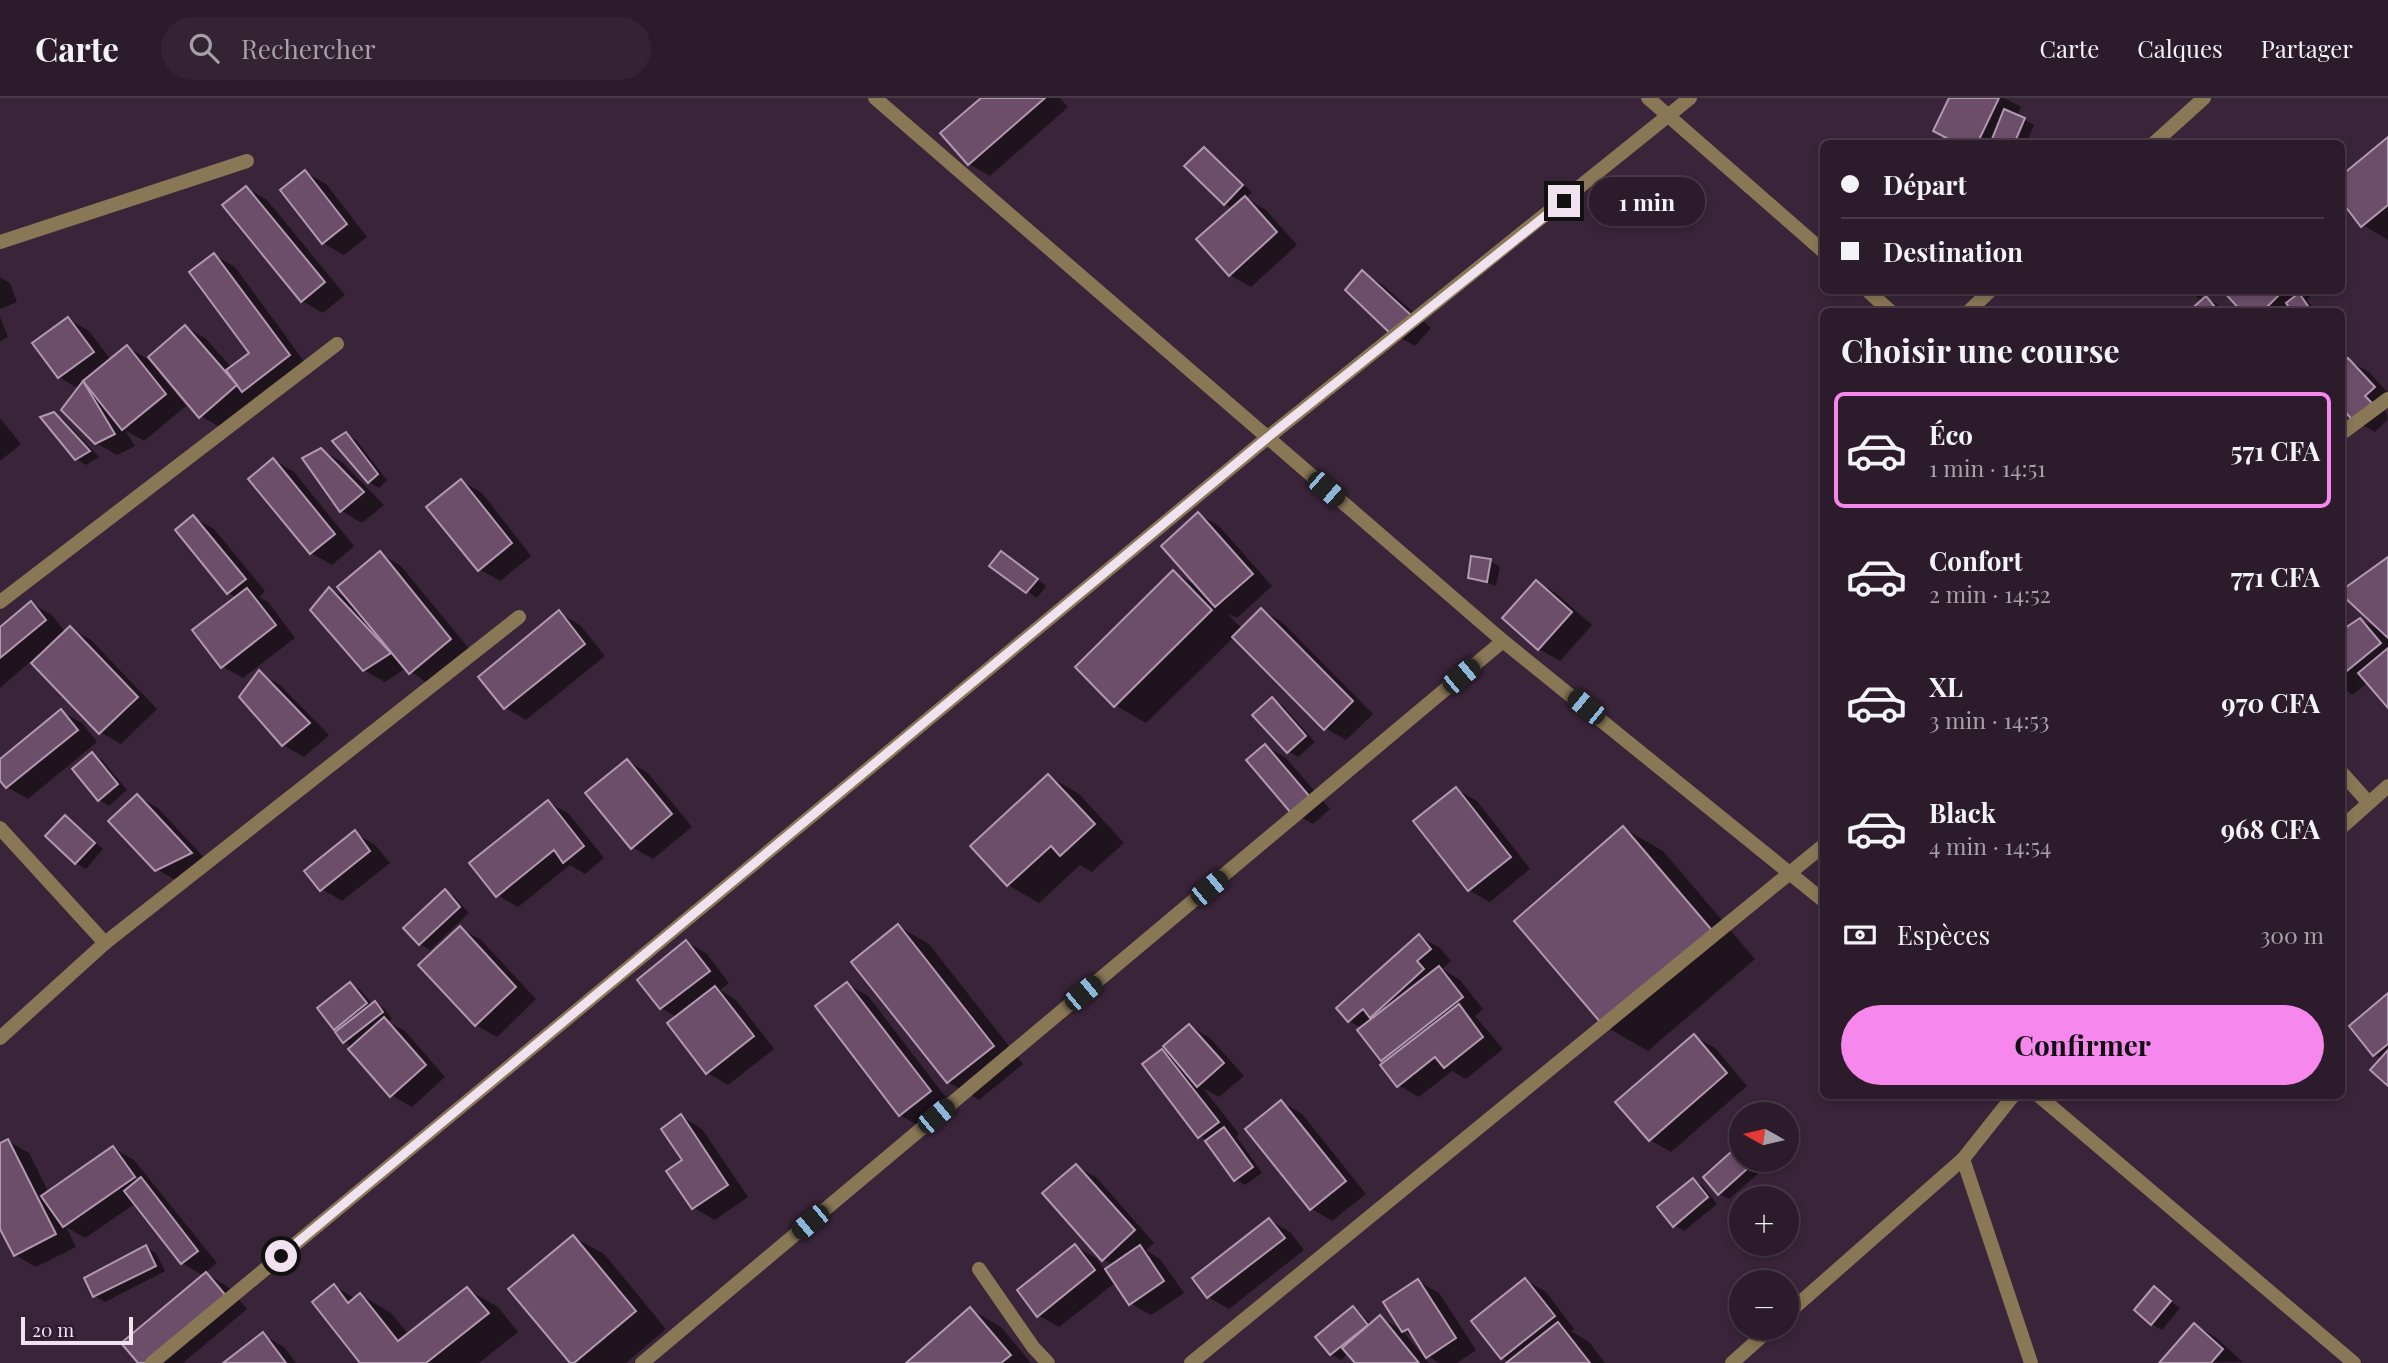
<!DOCTYPE html>
<html lang="fr">
<head>
<meta charset="utf-8">
<style>
  :root { --surface:#2c1b2b; --page:#342433; --text:#f1f3f6; --muted:#a6a1a9; --line:#483947; --accent:#f688ed }
  body { margin:0; font-family:"Playfair Display",serif; background:var(--page); color:var(--text); height:100vh; display:flex; flex-direction:column; font-size:26px; white-space:nowrap }
  * { box-sizing:border-box; margin:0 }
  p { font-size:23px; color:var(--muted) }
  .icon { flex:none; width:38px; height:38px; fill:none; stroke:currentColor; stroke-width:2; stroke-linecap:round; stroke-linejoin:round }
  .map { position:relative; flex:1; overflow:hidden }
  .sheet { position:absolute; left:1820px; top:210px; width:525px; height:791px; display:flex; flex-direction:column; background:var(--surface); border-radius:10px; box-shadow:0 4px 10px #0003,0 0 0 2px var(--line) }
  .sheet>* { flex:none }
  .top-card { position:absolute; left:1820px; top:42px; width:525px; height:154px; border-radius:10px; box-shadow:0 4px 10px #0003,0 0 0 2px var(--line); display:grid; align-content:center; height:154px; padding:0 21px; background:var(--surface) }
  .needle { width:46px; rotate:278deg }
  .buttons { position:absolute; left:1729px; top:1004px; display:grid; gap:14px }
  .buttons a { display:grid; place-items:center; width:70px; height:70px; border-radius:50%; background:var(--surface); box-shadow:0 4px 10px #0003,0 0 0 2px var(--line); font-size:35px }
  .scale { position:absolute; left:21px; bottom:18px; width:112px; box-sizing:border-box; padding-left:7px; border:4px solid #f0e2ef; border-top:0; font-size:19px; line-height:24px; white-space:nowrap; color:#f0e2ef; -webkit-text-stroke:5px #2f1b2f; paint-order:stroke }
  .end { position:absolute; width:32px; height:32px; margin:-16px; border:9px solid #f0e2ef; background:#111; box-shadow:0 0 0 4px #111 }
  .from { border-radius:50% }
  .bubble { position:absolute; height:49px; border-radius:24px; background:var(--surface); box-shadow:0 4px 10px #0003,0 0 0 2px var(--line); font-size:23px; font-weight:700; line-height:49px; text-align:center }
  .car { position:absolute; width:21px; height:42px; margin:-21px -10px; border-radius:9px; box-shadow:0 0 5px 2px #0007; background:linear-gradient(#222 24%,#8ab4d8 0 40%,#222 0 76%,#8ab4d8 0 86%,#222 0) }
  .top-card b { display:flex; align-items:center; gap:24px; height:66px; font-size:26px }
  .top-card b+b { border-top:2px solid var(--line) }
  .top-card i { width:18px; height:18px; background:var(--text) }
  ul { padding:0; list-style:none }
  li { display:flex; align-items:center; gap:21px; height:116px; margin:0 14px 10px; padding:0 7px; border:4px solid transparent; border-radius:10px }
  li div { flex:1 }
  li b { display:block; font-size:26px }
  li em { font-style:normal; font-weight:700 }
  li.on { border-color:var(--accent) }
  li>.icon { width:63px; height:63px; stroke-width:1.5 }
  h2 { padding:0 21px; font-size:32px; line-height:84px }
  .pay { display:flex; align-items:center; gap:18px; height:77px; padding:0 21px; font-size:26px }
  .pay p { margin-inline-start:auto }
  .cta { display:flex; gap:14px; margin-top:auto; padding:14px 21px }
  .cta a { flex:1; height:80px; border-radius:42px; background:var(--accent); color:#111; font-size:28px; font-weight:700; line-height:80px; text-align:center }
  header { display:flex; align-items:center; gap:42px; box-sizing:border-box; height:98px; padding:0 35px; background:var(--surface); border-bottom:2px solid var(--line) }
  header strong { font-size:33px }
  nav { display:flex; gap:38px; margin-inline-start:auto; font-size:24px }
  .search { width:490px; height:63px; background:var(--page); display:flex; align-items:center; gap:18px; box-sizing:border-box; padding:0 24px; border-radius:38px; color:var(--muted); font-size:26px }
  .map>svg:first-child { display:block }
  .shadow { fill:#0007; fill-rule:evenodd }
  .building { fill:#6c4e6b; stroke:#b298b1; stroke-width:2 }
  .lines { fill:none; stroke-linecap:round; stroke-linejoin:round }
  .street { stroke:#897755; stroke-width:14 }
  .route { stroke:#f0e2ef; stroke-width:9 }
</style>
</head>
<body>
<header>
<strong>Carte</strong>
<div class="search"><svg class="icon" aria-label="search" viewBox="0 0 24 24"><circle cx="10" cy="10" r="6"/><path d="M15 15l6 6"/></svg>Rechercher</div>
<nav><a>Carte</a><a>Calques</a><a>Partager</a></nav>
</header>
<div class="map">
<svg width="2388" height="1265" viewBox="0 0 2388 1265">
  <rect width="100%" height="100%" fill="#3a2439"/>
  <g class="shadow">
    <polygon points="983,0 1060,0 1068,9 990,78 969,66"/>
    <polygon points="1951,0 2004,0 2021,9 2017,18 2034,27 2026,46 1958,46"/>
    <polygon points="2388,42 2388,142 2363,127 2342,101 2342,79"/>
    <polygon points="1204,51 1252,94 1246,100 1266,112 1297,147 1251,189 1230,177 1233,111 1225,106"/>
    <polygon points="305,74 326,86 367,139 344,157 323,145"/>
    <polygon points="247,90 267,102 345,197 323,215 302,203"/>
    <polygon points="214,157 235,169 309,270 221,330 201,318 162,273 159,275 186,308 144,343 125,332 135,348 117,357 96,345 79,291 59,279 34,245 68,221 89,233 111,262 127,249 148,261 186,229 206,241 232,270 251,255"/>
    <polygon points="1363,175 1383,187 1431,230 1415,248 1394,236"/>
    <polygon points="0,179 10,185 17,204 0,211"/>
    <polygon points="2187,192 2208,192 2200,201"/>
    <polygon points="2224,192 2316,192 2307,202 2317,214 2245,214"/>
    <polygon points="2206,200 2227,212 2228,214 2190,214"/>
    <polygon points="0,219 8,239 0,243"/>
    <polygon points="2348,262 2369,274 2388,295 2385,310 2388,321 2375,334 2354,322 2342,308 2342,268"/>
    <polygon points="54,316 64,322 99,359 86,367 76,361"/>
    <polygon points="0,320 21,346 0,363"/>
    <polygon points="346,336 356,342 387,382 379,390 369,384"/>
    <polygon points="321,352 342,364 384,407 362,425 342,413"/>
    <polygon points="274,362 294,374 354,448 332,467 311,455"/>
    <polygon points="461,383 482,395 531,458 500,483 479,471"/>
    <polygon points="1198,416 1219,428 1272,488 1237,520 1228,516 1242,531 1261,512 1282,524 1373,616 1346,642 1325,630 1234,539 1146,625 1115,607 1173,474 1197,488"/>
    <polygon points="193,419 214,431 265,493 259,499 268,504 295,540 243,580 222,568 237,500 228,495"/>
    <polygon points="380,456 401,468 471,553 430,587 406,570 385,584 364,572 330,491 351,503"/>
    <polygon points="1011,461 1046,488 1037,500 992,467"/>
    <polygon points="2388,461 2388,538 2383,536 2388,542 2388,607 2368,584 2353,597 2342,590 2342,528 2348,532 2361,522 2383,533 2342,494"/>
    <polygon points="1490,463 1500,469 1496,488 1470,479"/>
    <polygon points="1537,484 1557,496 1592,527 1560,563 1539,551"/>
    <polygon points="31,505 52,517 66,535 70,530 91,542 157,611 121,646 100,634 31,563 0,590 0,531"/>
    <polygon points="559,515 580,527 605,558 526,622 506,610 481,579"/>
    <polygon points="260,575 280,587 329,637 304,659 283,647"/>
    <polygon points="1272,601 1282,607 1315,644 1298,659 1288,653"/>
    <polygon points="61,613 82,625 97,644 28,701 7,689 0,680 0,664"/>
    <polygon points="1265,648 1286,660 1330,711 1313,726 1292,714"/>
    <polygon points="92,656 102,662 127,692 109,708 99,702"/>
    <polygon points="627,663 648,675 692,729 653,761 632,749"/>
    <polygon points="1049,678 1079,696 1124,745 1092,774 1080,767 1039,805 1008,787"/>
    <polygon points="1456,691 1477,703 1530,771 1490,804 1469,792"/>
    <polygon points="137,698 158,710 211,767 177,783 156,771"/>
    <polygon points="548,704 569,716 604,760 585,776 570,767 518,809 497,797"/>
    <polygon points="65,719 103,751 86,771 76,765"/>
    <polygon points="1623,730 1663,753 1755,861 1648,953 1608,930"/>
    <polygon points="355,735 375,747 390,765 342,803 322,791"/>
    <polygon points="445,793 455,799 469,815 430,852 420,846"/>
    <polygon points="898,828 929,846 1023,966 979,1002 948,984"/>
    <polygon points="460,830 481,842 536,901 497,939 476,927"/>
    <polygon points="1419,838 1440,850 1451,863 1442,871 1460,882 1483,911 1475,918 1503,951 1466,981 1452,973 1419,999 1398,987 1387,965 1362,930 1349,923"/>
    <polygon points="687,844 707,856 729,885 720,892 736,902 774,951 728,987 708,975 670,926 678,920 661,910"/>
    <polygon points="350,886 360,892 373,907 375,905 385,911 392,921 388,924 405,933 445,979 412,1009 391,997 335,931"/>
    <polygon points="847,886 868,898 951,1006 921,1029 900,1017"/>
    <polygon points="2388,898 2388,986 2382,961 2375,957"/>
    <polygon points="1190,928 1210,940 1244,978 1219,999 1203,990 1239,1036 1236,1038 1262,1075 1245,1087 1235,1081 1208,1043 1200,1038 1162,953 1174,960"/>
    <polygon points="1694,938 1715,950 1747,988 1671,1054 1650,1042"/>
    <polygon points="1282,1004 1302,1016 1366,1096 1332,1123 1312,1111 1248,1031"/>
    <polygon points="681,1018 702,1031 748,1099 715,1122 694,1110 669,1074 685,1063"/>
    <path d="M8 1043 29 1055 49 1095 113 1050 134 1062 217 1165 205 1175 227 1188 247 1211 183 1265H140L204 1178 182 1165 136 1105 85 1140 66 1129 76 1149 36 1169 15 1157 0 1127V1047ZM128 1073 141 1081 138 1083 126 1076Z"/>
    <polygon points="1741,1048 1741,1062 1763,1062 1767,1068 1729,1101 1719,1096 1705,1079"/>
    <polygon points="1076,1068 1097,1080 1154,1145 1146,1152 1160,1161 1184,1195 1151,1217 1130,1205 1116,1184 1059,1229 1038,1217 1075,1148 1096,1160 1105,1172 1113,1167 1103,1161"/>
    <polygon points="1693,1082 1703,1088 1717,1106 1684,1133 1674,1127"/>
    <polygon points="1269,1122 1290,1134 1304,1152 1229,1211 1208,1199"/>
    <polygon points="573,1139 604,1156 666,1231 626,1265 572,1265"/>
    <polygon points="146,1149 156,1155 165,1173 105,1204 95,1198"/>
    <polygon points="1525,1182 1546,1194 1574,1231 1571,1233 1589,1244 1605,1265 1509,1265 1503,1260 1473,1224"/>
    <polygon points="1418,1183 1439,1195 1476,1252 1457,1265 1439,1265 1428,1258 1416,1240 1402,1232 1429,1265 1357,1265 1349,1255 1341,1262 1331,1256 1354,1210 1372,1227 1381,1220 1404,1233"/>
    <polygon points="334,1188 356,1201 361,1197 391,1215 409,1237 467,1191 498,1209 518,1234 479,1265 362,1265"/>
    <polygon points="2155,1191 2180,1210 2162,1232 2152,1226"/>
    <polygon points="970,1211 1001,1229 1031,1265 909,1265"/>
    <polygon points="2195,1227 2215,1239 2243,1264 2161,1265"/>
    <polygon points="263,1237 284,1249 296,1265 226,1265"/>
  </g>
  <g class="building">
    <polygon points="981,0 1045,0 968,67 940,35"/>
    <polygon points="1949,0 1999,0 1977,46 1958,46 1933,33"/>
    <polygon points="2004,11 2025,20 2014,46 1990,46"/>
    <polygon points="2388,39 2388,107 2361,129 2342,104 2342,77"/>
    <polygon points="1204,49 1243,87 1224,107 1184,68"/>
    <polygon points="305,72 347,126 322,146 280,92"/>
    <polygon points="246,88 325,184 301,204 222,107"/>
    <polygon points="1245,98 1277,134 1229,178 1196,141"/>
    <polygon points="214,155 290,257 242,294 226,272 249,255 189,174"/>
    <polygon points="1362,172 1412,218 1393,238 1345,192"/>
    <polygon points="2222,192 2284,192 2262,214 2242,214"/>
    <polygon points="2299,195 2312,214 2292,214 2286,205"/>
    <polygon points="2206,198 2219,214 2188,214"/>
    <polygon points="68,219 94,254 58,280 32,245"/>
    <polygon points="185,227 237,287 199,320 148,259"/>
    <polygon points="127,247 166,296 122,332 83,283"/>
    <polygon points="2348,260 2375,289 2365,298 2372,305 2353,323 2342,310 2342,266"/>
    <polygon points="83,283 115,336 95,346 61,312"/>
    <polygon points="54,314 90,353 75,362 40,319"/>
    <polygon points="346,334 378,376 368,385 332,343"/>
    <polygon points="321,350 364,394 340,414 302,360"/>
    <polygon points="273,360 335,436 310,456 248,381"/>
    <polygon points="461,381 512,445 478,473 426,409"/>
    <polygon points="1198,414 1253,476 1215,509 1161,448"/>
    <polygon points="193,417 246,481 227,496 175,432"/>
    <polygon points="380,453 451,541 409,576 337,489"/>
    <polygon points="1001,453 1038,481 1026,495 989,468"/>
    <polygon points="1471,458 1491,461 1487,484 1468,480"/>
    <polygon points="2388,459 2388,540 2342,497 2342,492"/>
    <polygon points="1173,472 1212,512 1114,609 1075,569"/>
    <polygon points="1536,482 1572,514 1538,552 1502,520"/>
    <polygon points="329,489 391,555 363,573 310,512"/>
    <polygon points="247,490 276,527 221,570 192,532"/>
    <polygon points="31,503 46,522 0,560 0,529"/>
    <polygon points="1261,510 1353,603 1324,632 1232,539"/>
    <polygon points="559,512 585,546 504,611 478,579"/>
    <polygon points="2360,520 2381,545 2342,577 2342,532"/>
    <polygon points="70,528 138,599 99,636 31,565"/>
    <polygon points="2388,550 2388,610 2358,575"/>
    <polygon points="259,572 310,625 282,648 239,599"/>
    <polygon points="1272,599 1306,638 1287,655 1252,617"/>
    <polygon points="61,611 78,632 6,690 0,683 0,661"/>
    <polygon points="1265,646 1310,699 1291,715 1246,662"/>
    <polygon points="92,654 118,686 98,703 72,671"/>
    <polygon points="627,661 672,716 631,751 585,695"/>
    <polygon points="1048,676 1095,726 1060,758 1051,748 1007,788 970,748"/>
    <polygon points="1456,689 1511,759 1468,793 1413,723"/>
    <polygon points="137,696 192,755 155,773 108,723"/>
    <polygon points="548,702 584,748 563,765 554,752 496,799 469,765"/>
    <polygon points="65,717 95,745 75,766 45,738"/>
    <polygon points="1623,728 1716,837 1607,932 1514,823"/>
    <polygon points="355,732 370,753 320,793 304,773"/>
    <polygon points="445,791 460,809 419,847 403,830"/>
    <polygon points="898,826 994,948 947,985 851,864"/>
    <polygon points="460,828 516,889 475,928 418,867"/>
    <polygon points="1419,836 1431,851 1417,863 1424,871 1370,920 1363,911 1348,924 1336,910"/>
    <polygon points="686,842 710,873 660,911 637,882"/>
    <polygon points="1439,868 1463,899 1381,963 1357,932"/>
    <polygon points="350,884 367,905 334,932 317,910"/>
    <polygon points="847,884 931,993 899,1018 815,908"/>
    <polygon points="715,888 754,938 706,976 667,925"/>
    <polygon points="2388,895 2388,946 2373,958 2349,928"/>
    <polygon points="375,903 383,914 343,945 335,934"/>
    <polygon points="1459,906 1483,939 1444,970 1435,959 1397,989 1380,967"/>
    <polygon points="384,919 426,967 390,999 348,951"/>
    <polygon points="1189,926 1224,965 1197,989 1163,948"/>
    <polygon points="1694,936 1727,975 1649,1043 1615,1004"/>
    <polygon points="1162,951 1219,1024 1198,1040 1142,966"/>
    <polygon points="2388,952 2388,988 2370,972"/>
    <polygon points="1281,1002 1346,1083 1310,1112 1245,1031"/>
    <polygon points="681,1016 728,1087 692,1111 666,1073 682,1062 661,1031"/>
    <polygon points="1224,1029 1253,1069 1234,1083 1205,1043"/>
    <polygon points="8,1041 56,1136 14,1158 0,1131 0,1045"/>
    <polygon points="1741,1045 1741,1062 1757,1062 1718,1097 1703,1079"/>
    <polygon points="113,1048 135,1079 63,1129 41,1098"/>
    <polygon points="1076,1066 1135,1132 1102,1163 1042,1095"/>
    <polygon points="141,1079 198,1153 181,1166 124,1093"/>
    <polygon points="1693,1080 1708,1099 1673,1129 1657,1109"/>
    <polygon points="1269,1120 1285,1140 1207,1200 1192,1180"/>
    <polygon points="573,1137 636,1213 574,1265 570,1265 508,1191"/>
    <polygon points="1075,1146 1095,1172 1037,1219 1017,1192"/>
    <polygon points="146,1147 156,1168 93,1199 84,1180"/>
    <polygon points="1140,1147 1164,1183 1129,1207 1105,1171"/>
    <polygon points="206,1174 227,1199 148,1265 138,1265 121,1245"/>
    <polygon points="1525,1180 1555,1218 1501,1261 1471,1223"/>
    <polygon points="1418,1181 1456,1240 1426,1260 1408,1231 1402,1234 1383,1204"/>
    <polygon points="334,1186 348,1205 360,1195 398,1243 467,1189 489,1215 426,1265 360,1265 312,1204"/>
    <polygon points="2154,1188 2171,1203 2151,1227 2134,1212"/>
    <polygon points="1353,1208 1368,1227 1330,1257 1315,1239"/>
    <polygon points="970,1209 1011,1257 1001,1265 906,1265"/>
    <polygon points="1380,1217 1419,1265 1355,1265 1342,1250"/>
    <polygon points="1558,1224 1590,1265 1506,1265"/>
    <polygon points="2194,1225 2223,1251 2211,1265 2159,1265"/>
    <polygon points="263,1234 286,1265 223,1265"/>
  </g>
  <g class="lines">
    <g class="street">
      <polyline points="875,0 1503,543 1824,803"/>
      <polyline points="1648,0 1824,154"/>
      <polyline points="2153,46 2204,0"/>
      <polyline points="0,144 247,63"/>
      <polyline points="1867,192 1891,214"/>
      <polyline points="1968,214 1991,192"/>
      <polyline points="2342,335 2388,301"/>
      <polyline points="0,504 337,246"/>
      <polyline points="2342,675 2368,704"/>
      <polyline points="2342,729 2388,688"/>
      <polyline points="0,730 105,845"/>
      <polyline points="0,940 105,845 519,519"/>
      <polyline points="2039,998 2354,1265"/>
      <polyline points="1963,1061 2031,1265"/>
      <polyline points="979,1171 1033,1249 1048,1265"/>
      <polyline points="1787,1216 1963,1061 2013,998"/>
      <polyline points="152,1265 1267,340 1690,0"/>
      <polyline points="642,1265 1503,543"/>
      <polyline points="1191,1265 1824,747"/>
      <polyline points="1732,1265 1771,1230"/>
    </g>
  </g>
  <g class="lines">
    <polyline class="route" points="281,1158 1267,340 1564,103"/>
  </g>
</svg>
<div class="buttons">
<a><svg class="needle" viewBox="-14 -14 28 28"><path d="M0-13l5 13h-10z" fill="#e53935"/><path d="M0 13l5-13h-10z" fill="#a6a1a9"/></svg></a>
<a>+</a>
<a>−</a>
</div>
<div class="scale">20 m</div>
<i class="end from" style="left:281px;top:1158px"></i>
<i class="end" style="left:1564px;top:103px"></i>
<div class="bubble" style="left:1589px;top:79px;width:116px">1 min</div>
<i class="car" style="left:1326px;top:391px;rotate:131deg"></i>
<i class="car" style="left:1461px;top:578px;rotate:50deg"></i>
<i class="car" style="left:1586px;top:609px;rotate:309deg"></i>
<i class="car" style="left:1209px;top:790px;rotate:50deg"></i>
<i class="car" style="left:1083px;top:895px;rotate:50deg"></i>
<i class="car" style="left:936px;top:1018px;rotate:50deg"></i>
<i class="car" style="left:810px;top:1124px;rotate:230deg"></i>
<div class="top-card">
<b><i class="from"></i>Départ</b>
<b><i></i>Destination</b>
</div>
<section class="sheet">
<h2>Choisir une course</h2>
<ul>
<li class="on"><svg class="icon" aria-label="car" viewBox="0 0 24 24"><path d="M5 17H2v-5l4-1 3-4h7l3 4 3 1v5h-3M9 17h6M6 11h13"/><circle cx="7" cy="17" r="2"/><circle cx="17" cy="17" r="2"/></svg><div><b>Éco</b><p>1 min · 14:51</p></div><em>571 CFA</em></li>
<li><svg class="icon" aria-label="car" viewBox="0 0 24 24"><path d="M5 17H2v-5l4-1 3-4h7l3 4 3 1v5h-3M9 17h6M6 11h13"/><circle cx="7" cy="17" r="2"/><circle cx="17" cy="17" r="2"/></svg><div><b>Confort</b><p>2 min · 14:52</p></div><em>771 CFA</em></li>
<li><svg class="icon" aria-label="car" viewBox="0 0 24 24"><path d="M5 17H2v-5l4-1 3-4h7l3 4 3 1v5h-3M9 17h6M6 11h13"/><circle cx="7" cy="17" r="2"/><circle cx="17" cy="17" r="2"/></svg><div><b>XL</b><p>3 min · 14:53</p></div><em>970 CFA</em></li>
<li><svg class="icon" aria-label="car" viewBox="0 0 24 24"><path d="M5 17H2v-5l4-1 3-4h7l3 4 3 1v5h-3M9 17h6M6 11h13"/><circle cx="7" cy="17" r="2"/><circle cx="17" cy="17" r="2"/></svg><div><b>Black</b><p>4 min · 14:54</p></div><em>968 CFA</em></li>
</ul>
<div class="pay"><svg class="icon" aria-label="cash" viewBox="0 0 24 24"><path d="M3 7h18v10H3z"/><circle cx="12" cy="12" r="2"/></svg>Espèces<p>300 m</p></div>
<div class="cta"><a>Confirmer</a></div>
</section>
</div>
</body>
</html>
